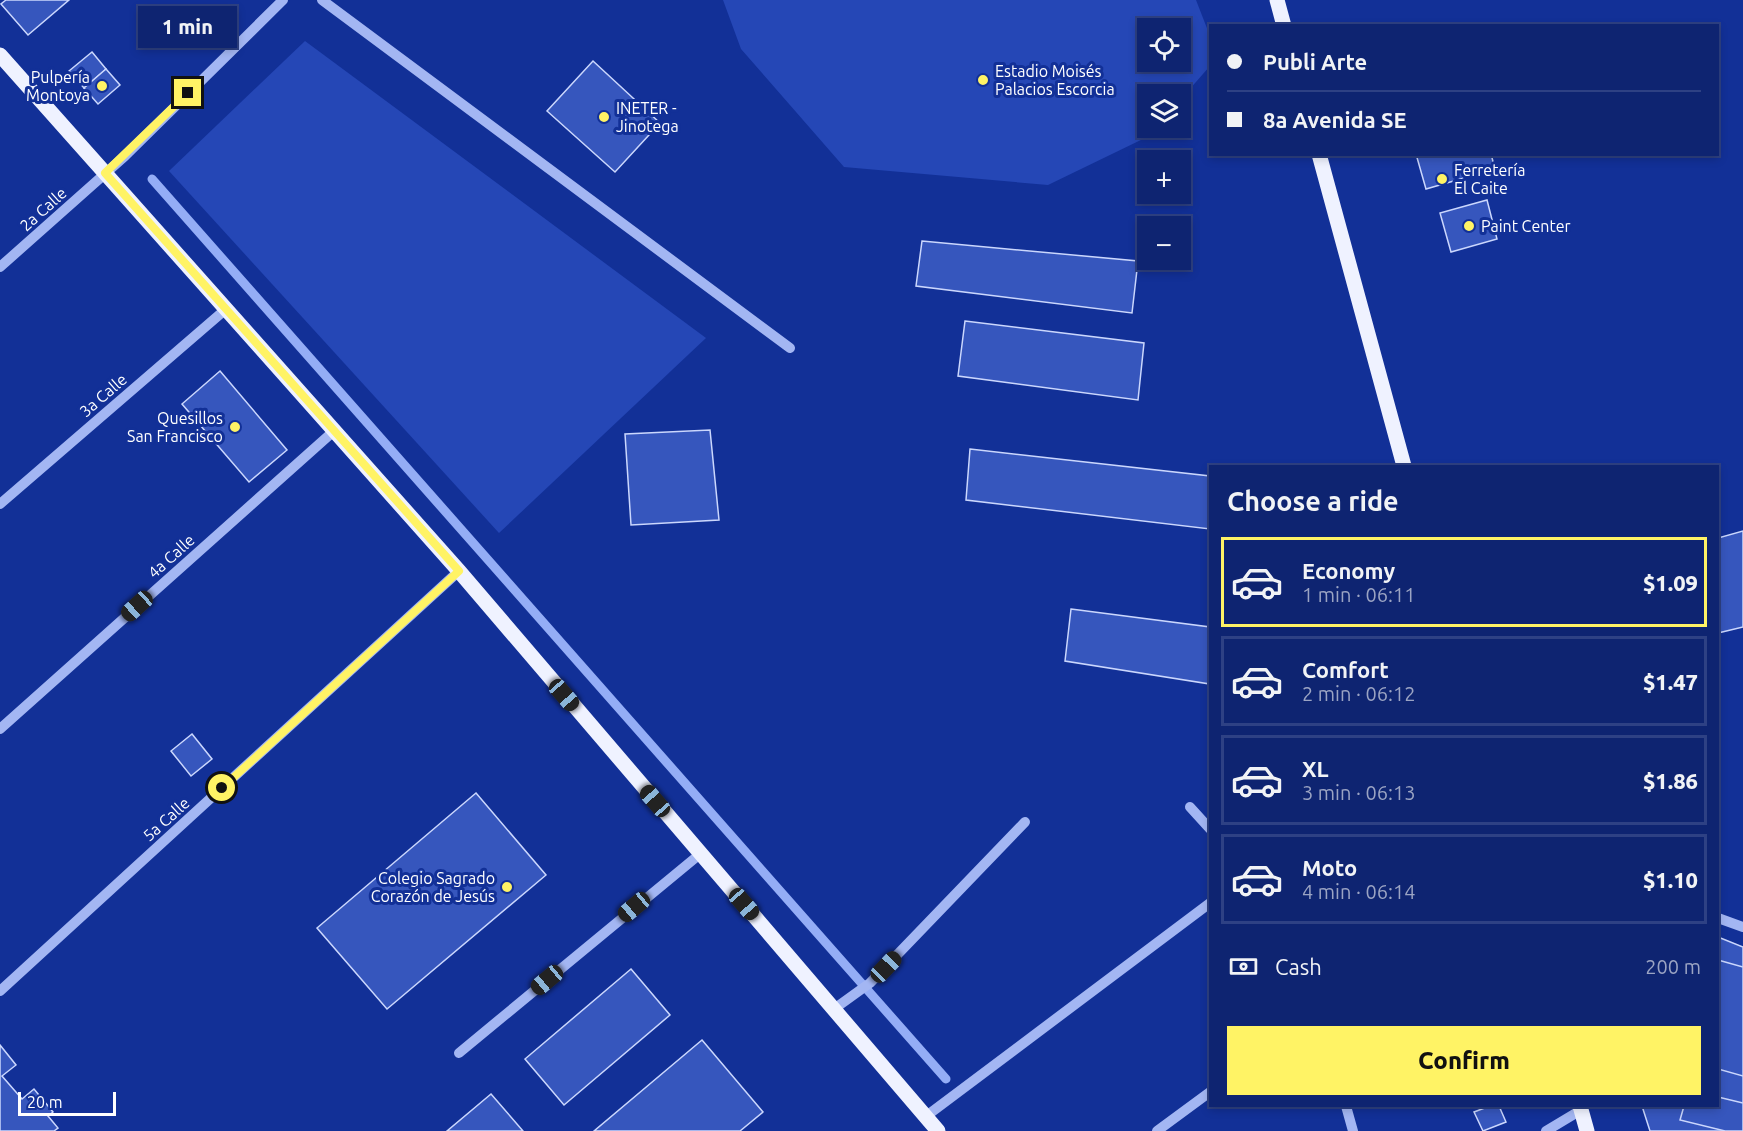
<!DOCTYPE html>
<html lang="en">
<head>
<meta charset="utf-8">
<style>
  :root { --surface:#0e2471; --page:#172c76; --text:#f1f3f6; --muted:#9ba4c3; --line:#2e4184; --accent:#fff365 }
  body { margin:0; font-family:Ubuntu,sans-serif; background:var(--page); color:var(--text); height:100vh; display:flex; flex-direction:column; font-size:22px; white-space:nowrap }
  * { box-sizing:border-box; margin:0 }
  p { font-size:20px; color:var(--muted) }
  .icon { flex:none; width:33px; height:33px; fill:none; stroke:currentColor; stroke-width:2; stroke-linecap:round; stroke-linejoin:round }
  .map { position:relative; flex:1; overflow:hidden }
  .details { position:absolute; left:1209px; top:465px; width:510px; height:642px; display:flex; flex-direction:column; background:var(--surface); border-radius:0px; box-shadow:0 3px 9px #0003,0 0 0 2px var(--line) }
  .details>* { flex:none }
  .top-card { position:absolute; left:1209px; top:24px; width:510px; height:132px; border-radius:0px; box-shadow:0 3px 9px #0003,0 0 0 2px var(--line); display:grid; align-content:center; height:132px; padding:0 18px; background:var(--surface) }
  .tools { position:absolute; left:1137px; top:18px; display:grid; gap:12px }
  .tools a { display:grid; place-items:center; width:54px; height:54px; border-radius:0px; background:var(--surface); box-shadow:0 3px 9px #0003,0 0 0 2px var(--line); font-size:30px }
  .scale { position:absolute; left:18px; bottom:15px; width:98px; box-sizing:border-box; padding-left:6px; border:3px solid #fff; border-top:0; font-size:16px; line-height:21px; white-space:nowrap; color:#fff; -webkit-text-stroke:4px #123097; paint-order:stroke }
  .end { position:absolute; width:27px; height:27px; margin:-14px; border:8px solid #fff365; background:#111; box-shadow:0 0 0 3px #111 }
  .from { border-radius:50% }
  .bubble { position:absolute; height:42px; border-radius:0px; background:var(--surface); box-shadow:0 3px 9px #0003,0 0 0 2px var(--line); font-size:20px; font-weight:800; line-height:42px; text-align:center }
  .car { position:absolute; width:18px; height:36px; margin:-18px -9px; border-radius:8px; box-shadow:0 0 4px 2px #0007; background:linear-gradient(#222 24%,#8ab4d8 0 40%,#222 0 76%,#8ab4d8 0 86%,#222 0) }
  .top-card b { display:flex; align-items:center; gap:21px; height:57px; font-size:22px }
  .top-card b+b { border-top:2px solid var(--line) }
  .top-card i { width:15px; height:15px; background:var(--text) }
  ul { padding:0; list-style:none }
  li { display:flex; align-items:center; gap:18px; height:90px; margin:0 12px 9px; padding:0 6px; border:3px solid var(--line); border-radius:0px }
  li div { flex:1 }
  li b { display:block; font-size:22px }
  li em { font-style:normal; font-weight:800 }
  li.selected { border-color:var(--accent) }
  li>.icon { width:54px; height:54px; stroke-width:1.5 }
  h2 { padding:0 18px; font-size:27px; line-height:72px }
  .pay { display:flex; align-items:center; gap:15px; height:66px; padding:0 18px; font-size:22px }
  .pay p { margin-inline-start:auto }
  .cta { display:flex; gap:12px; margin-top:auto; padding:12px 18px }
  .cta a { flex:1; height:69px; border-radius:0px; background:var(--accent); color:#111; font-size:24px; font-weight:800; line-height:69px; text-align:center }
  .map>svg:first-child { display:block }
  .green { fill:#2547b6; fill-rule:evenodd }
  .lines { fill:none; stroke-linecap:round; stroke-linejoin:round }
  .stream { stroke:#94adf6; stroke-width:9 }
  .building { fill:#3656bd; stroke:#cbd7fd; stroke-width:1.5 }
  .minor { stroke:#a3b6f3; stroke-width:10 }
  .major { stroke:#eff2ff; stroke-width:15 }
  .route { stroke:#fff365; stroke-width:8 }
  .poi-dot { fill:#fff365; stroke:#123097; stroke-width:2 }
  .labels { text-anchor:middle; stroke-width:6; stroke-linejoin:round; paint-order:stroke }
  .poi-label { font-size:16px; fill:#fff; stroke:#123097; text-anchor:start }
  .street-label { font-size:16px; fill:#fff; stroke:#123097 }
</style>
</head>
<body>
<div class="map">
<svg width="1743" height="1131" viewBox="0 0 1743 1131">
  <rect width="100%" height="100%" fill="#123097"/>
  <g class="green">
    <path d="M723 0H1196L1210 36V66L1181 99 1180 94H1148V128H1155L1145 138 1048 185 844 167 741 49ZM1148 28H1180V62H1148Z"/>
    <polygon points="305,41 706,338 499,533 169,171"/>
  </g>
  <g class="lines">
    <polyline class="stream" points="152,179 946,1079"/>
  </g>
  <g class="building">
    <polygon points="6,0 69,0 28,35 1,4"/>
    <polygon points="92,52 106,69 84,88 69,71"/>
    <polygon points="593,61 660,123 615,172 547,111"/>
    <polygon points="106,69 120,85 98,104 84,88"/>
    <polygon points="1416,154 1491,154 1495,169 1426,189"/>
    <polygon points="1487,200 1497,239 1451,252 1440,213"/>
    <polygon points="922,241 1138,261 1132,313 916,286"/>
    <polygon points="965,321 1144,343 1138,400 958,376"/>
    <polygon points="220,371 287,450 249,482 182,404"/>
    <polygon points="710,430 719,520 631,525 625,434"/>
    <polygon points="970,449 1210,476 1210,529 966,500"/>
    <polygon points="1743,531 1743,627 1718,633 1718,538"/>
    <polygon points="1071,609 1210,627 1210,684 1065,661"/>
    <polygon points="192,734 212,759 191,776 171,751"/>
    <polygon points="476,793 546,875 387,1009 317,928"/>
    <polygon points="1718,937 1743,947 1743,1131 1650,1131 1642,1106 1718,1106"/>
    <polygon points="1718,960 1743,967 1743,1076 1718,1069"/>
    <polygon points="631,969 670,1015 564,1105 525,1059"/>
    <polygon points="702,1040 763,1112 740,1131 594,1131"/>
    <polygon points="0,1045 16,1065 2,1076 22,1099 34,1089 53,1112 48,1116 58,1128 54,1131 0,1131"/>
    <polygon points="491,1094 523,1131 447,1131"/>
    <polygon points="1718,1097 1743,1103 1743,1131 1725,1131 1680,1120 1684,1106 1718,1106"/>
    <polygon points="1490,1106 1499,1106 1506,1122 1483,1131 1474,1112"/>
  </g>
  <g class="lines">
    <g class="minor">
      <polyline points="322,0 790,348"/>
      <polyline points="0,267 125,156 283,0"/>
      <polyline points="0,504 226,309"/>
      <polyline points="0,729 335,430"/>
      <polyline points="1190,807 1210,829"/>
      <polyline points="1718,918 1743,927"/>
      <polyline points="0,991 459,571"/>
      <polyline points="834,1009 870,983 1025,822"/>
      <polyline points="459,1053 700,854"/>
      <polyline points="1346,1106 1353,1131"/>
      <polyline points="925,1117 1210,903"/>
      <polyline points="1157,1131 1210,1092"/>
      <polyline points="1546,1131 1581,1110"/>
    </g>
    <g class="major">
      <polyline points="1277,0 1284,26"/>
      <polyline points="0,55 459,571 938,1131"/>
      <polyline points="1319,154 1404,466"/>
      <polyline points="1580,1106 1587,1131"/>
    </g>
  </g>
  <g class="lines">
    <polyline class="route" points="188,93 105,173 459,571 222,788"/>
  </g>
  <g class="poi-dot">
    <circle cx="983" cy="80" r="6"/>
    <circle cx="102" cy="86" r="6"/>
    <circle cx="604" cy="117" r="6"/>
    <circle cx="1442" cy="179" r="6"/>
    <circle cx="1469" cy="226" r="6"/>
    <circle cx="235" cy="427" r="6"/>
    <circle cx="507" cy="887" r="6"/>
  </g>
  <g class="labels">
    <g class="poi-label">
      <text x="995" y="77">Estadio Moisés<tspan x="995" dy="18">Palacios Escorcia</tspan></text>
      <text x="90" y="83" text-anchor="end">Pulpería<tspan x="90" dy="18">Montoya</tspan></text>
      <text x="616" y="114">INETER -<tspan x="616" dy="18">Jinotega</tspan></text>
      <text x="1454" y="176">Ferretería<tspan x="1454" dy="18">El Caite</tspan></text>
      <text x="1481" y="232">Paint Center</text>
      <text x="223" y="424" text-anchor="end">Quesillos<tspan x="223" dy="18">San Francisco</tspan></text>
      <text x="495" y="884" text-anchor="end">Colegio Sagrado<tspan x="495" dy="18">Corazón de Jesús</tspan></text>
    </g>
    <g class="street-label">
      <text transform="translate(43 209) rotate(-42)" y="6">2a Calle</text>
      <text transform="translate(103 395) rotate(-41)" y="6">3a Calle</text>
      <text transform="translate(171 556) rotate(-42)" y="6">4a Calle</text>
      <text transform="translate(166 819) rotate(-42)" y="6">5a Calle</text>
    </g>
  </g>
</svg>
<div class="tools">
<a><svg class="icon" aria-label="locate" viewBox="0 0 24 24"><circle cx="12" cy="12" r="6"/><path d="M12 2v4M12 18v4M2 12h4M18 12h4"/></svg></a>
<a><svg class="icon" aria-label="layers" viewBox="0 0 24 24"><path d="M12 4l9 5-9 5-9-5zM3 14l9 5 9-5"/></svg></a>
<a>+</a>
<a>−</a>
</div>
<div class="scale">20 m</div>
<i class="end from" style="left:222px;top:788px"></i>
<i class="end" style="left:188px;top:93px"></i>
<div class="bubble" style="left:138px;top:6px;width:99px">1 min</div>
<i class="car" style="left:137px;top:606px;rotate:228deg"></i>
<i class="car" style="left:564px;top:695px;rotate:139deg"></i>
<i class="car" style="left:655px;top:801px;rotate:319deg"></i>
<i class="car" style="left:744px;top:904px;rotate:139deg"></i>
<i class="car" style="left:634px;top:907px;rotate:230deg"></i>
<i class="car" style="left:886px;top:967px;rotate:44deg"></i>
<i class="car" style="left:547px;top:980px;rotate:230deg"></i>
<div class="top-card">
<b><i class="from"></i>Publi Arte</b>
<b><i></i>8a Avenida SE</b>
</div>
<section class="details">
<h2>Choose a ride</h2>
<ul>
<li class="selected"><svg class="icon" aria-label="car" viewBox="0 0 24 24"><path d="M5 17H2v-5l4-1 3-4h7l3 4 3 1v5h-3M9 17h6M6 11h13"/><circle cx="7" cy="17" r="2"/><circle cx="17" cy="17" r="2"/></svg><div><b>Economy</b><p>1 min · 06:11</p></div><em>$1.09</em></li>
<li><svg class="icon" aria-label="car" viewBox="0 0 24 24"><path d="M5 17H2v-5l4-1 3-4h7l3 4 3 1v5h-3M9 17h6M6 11h13"/><circle cx="7" cy="17" r="2"/><circle cx="17" cy="17" r="2"/></svg><div><b>Comfort</b><p>2 min · 06:12</p></div><em>$1.47</em></li>
<li><svg class="icon" aria-label="car" viewBox="0 0 24 24"><path d="M5 17H2v-5l4-1 3-4h7l3 4 3 1v5h-3M9 17h6M6 11h13"/><circle cx="7" cy="17" r="2"/><circle cx="17" cy="17" r="2"/></svg><div><b>XL</b><p>3 min · 06:13</p></div><em>$1.86</em></li>
<li><svg class="icon" aria-label="car" viewBox="0 0 24 24"><path d="M5 17H2v-5l4-1 3-4h7l3 4 3 1v5h-3M9 17h6M6 11h13"/><circle cx="7" cy="17" r="2"/><circle cx="17" cy="17" r="2"/></svg><div><b>Moto</b><p>4 min · 06:14</p></div><em>$1.10</em></li>
</ul>
<div class="pay"><svg class="icon" aria-label="cash" viewBox="0 0 24 24"><path d="M3 7h18v10H3z"/><circle cx="12" cy="12" r="2"/></svg>Cash<p>200 m</p></div>
<div class="cta"><a>Confirm</a></div>
</section>
</div>
</body>
</html>
